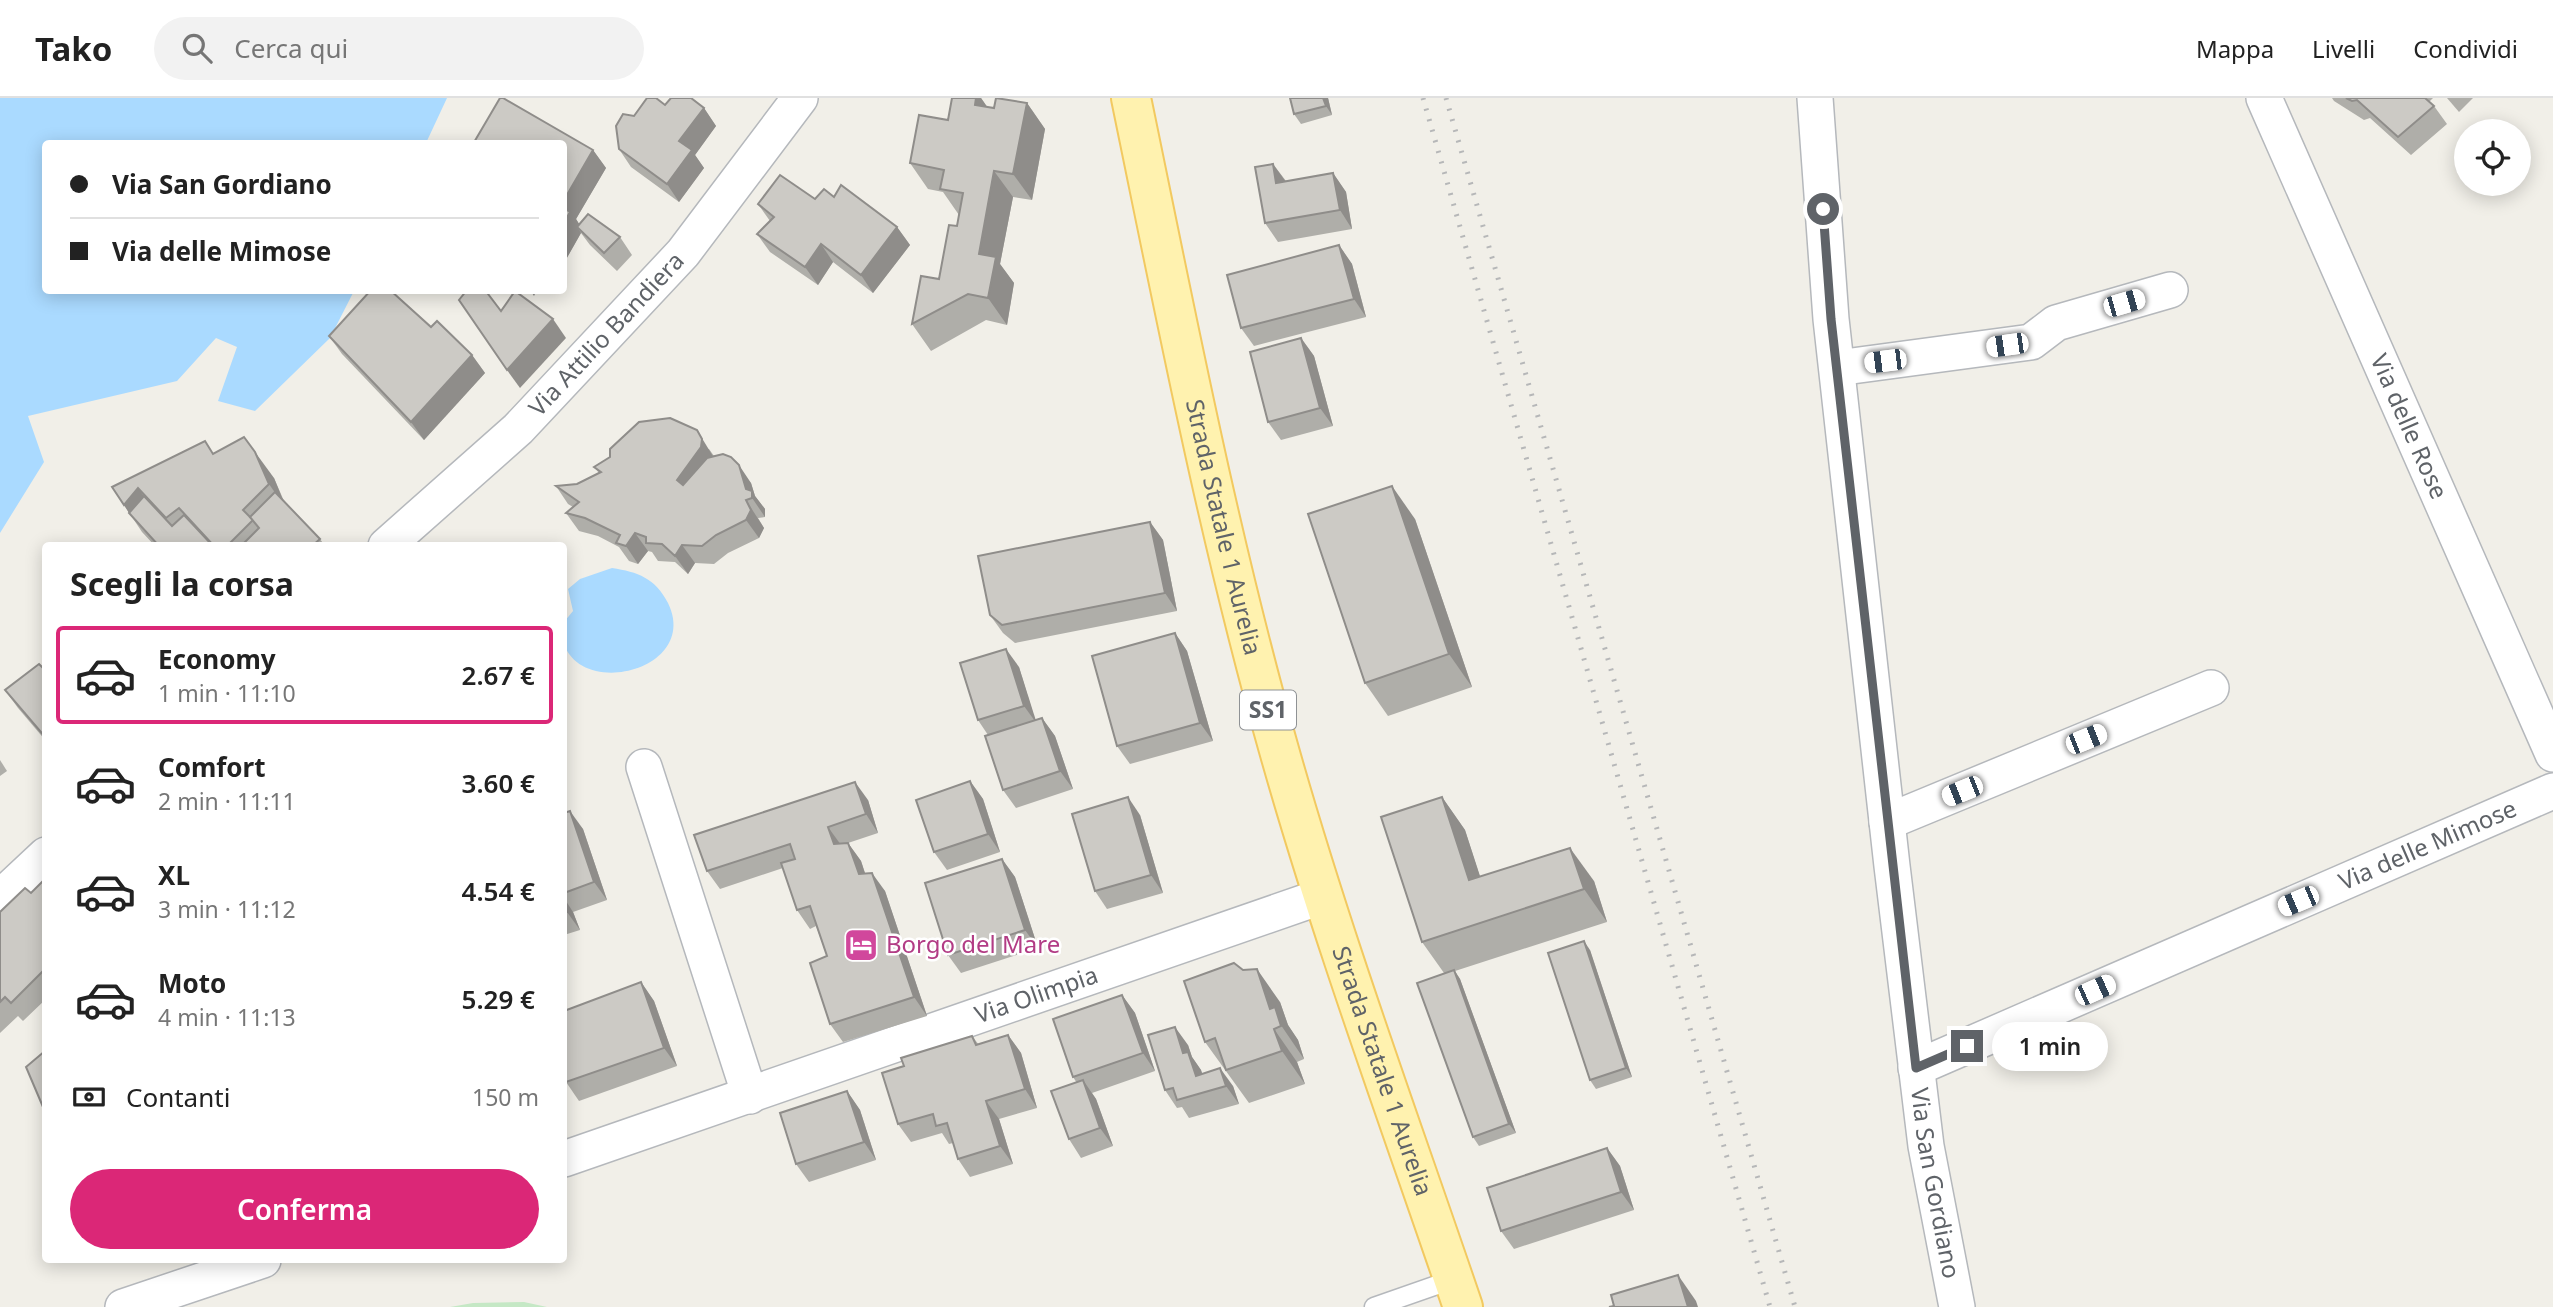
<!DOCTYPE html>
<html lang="it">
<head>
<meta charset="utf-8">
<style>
  :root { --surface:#fff; --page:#f2f2f2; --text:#222; --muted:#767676; --line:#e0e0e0; --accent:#db2777 }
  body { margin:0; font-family:"Noto Sans",sans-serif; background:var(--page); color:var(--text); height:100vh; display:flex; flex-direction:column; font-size:26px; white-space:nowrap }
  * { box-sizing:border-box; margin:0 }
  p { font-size:23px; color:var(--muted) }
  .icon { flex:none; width:38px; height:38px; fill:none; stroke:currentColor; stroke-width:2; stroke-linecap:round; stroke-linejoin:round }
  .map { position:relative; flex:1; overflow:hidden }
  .panel { position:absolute; left:42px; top:444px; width:525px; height:721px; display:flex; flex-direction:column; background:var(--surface); border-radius:7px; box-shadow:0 4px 18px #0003 }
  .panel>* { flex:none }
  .hud { position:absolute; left:42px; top:42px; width:525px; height:154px; border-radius:7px; box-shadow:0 4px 18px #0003; display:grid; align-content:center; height:154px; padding:0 28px; background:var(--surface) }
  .fabs { position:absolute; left:2454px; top:21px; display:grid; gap:14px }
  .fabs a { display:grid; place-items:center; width:77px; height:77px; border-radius:50%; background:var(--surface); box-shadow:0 4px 18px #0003; font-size:35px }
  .end { position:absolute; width:32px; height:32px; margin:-16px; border:9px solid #5f6368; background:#fff; box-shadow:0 0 0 4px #fff }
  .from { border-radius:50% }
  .bubble { position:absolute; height:49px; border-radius:24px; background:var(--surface); box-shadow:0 4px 18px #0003; font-size:23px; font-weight:600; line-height:49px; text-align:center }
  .car { position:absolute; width:21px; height:42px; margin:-21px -10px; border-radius:9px; box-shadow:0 0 5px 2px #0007; background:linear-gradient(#fff 24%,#345 0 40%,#fff 0 76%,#345 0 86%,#fff 0) }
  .hud b { display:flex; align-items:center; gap:24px; height:66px; font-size:26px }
  .hud b+b { border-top:2px solid var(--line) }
  .hud i { width:18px; height:18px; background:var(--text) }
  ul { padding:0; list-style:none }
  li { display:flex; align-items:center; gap:21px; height:98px; margin:0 14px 10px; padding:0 14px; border:4px solid transparent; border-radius:7px }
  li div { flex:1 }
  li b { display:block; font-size:26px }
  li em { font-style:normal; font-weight:600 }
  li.active { border-color:var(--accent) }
  li>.icon { width:63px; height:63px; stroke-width:1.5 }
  h2 { padding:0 28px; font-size:32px; line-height:84px }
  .pay { display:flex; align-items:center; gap:18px; height:77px; padding:0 28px; font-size:26px }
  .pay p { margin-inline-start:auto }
  .primary-button { display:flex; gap:14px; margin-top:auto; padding:14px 28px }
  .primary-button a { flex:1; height:80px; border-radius:42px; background:var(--accent); color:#fff; font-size:28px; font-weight:600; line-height:80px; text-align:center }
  header { display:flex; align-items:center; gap:42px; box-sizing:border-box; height:98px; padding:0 35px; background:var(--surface); border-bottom:2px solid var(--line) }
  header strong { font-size:33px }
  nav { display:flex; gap:38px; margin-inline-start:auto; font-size:24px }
  .search { width:490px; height:63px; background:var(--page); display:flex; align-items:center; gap:18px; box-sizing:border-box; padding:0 24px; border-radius:38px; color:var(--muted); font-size:26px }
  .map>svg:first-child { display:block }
  .green { fill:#c5e8c5 }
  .water { fill:#aadaff }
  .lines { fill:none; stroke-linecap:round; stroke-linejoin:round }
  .service-casing { stroke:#b5b8bc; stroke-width:21 }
  .minor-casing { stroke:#b5b8bc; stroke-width:38 }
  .primary-casing { stroke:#f2c960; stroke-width:42 }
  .service { stroke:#fff; stroke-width:18 }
  .minor { stroke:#fff; stroke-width:35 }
  .primary { stroke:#fff2af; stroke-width:38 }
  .rail { stroke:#b6b7b8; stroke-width:5; stroke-dasharray:2 9; stroke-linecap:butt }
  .wall { fill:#afaea9 }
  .shaded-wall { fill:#8f8d8a }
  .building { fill:#cccac5; stroke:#8f8d8a; stroke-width:2 }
  .route { stroke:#5f6368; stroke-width:9 }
  .labels { text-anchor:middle; stroke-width:5; stroke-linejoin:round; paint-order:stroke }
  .shield { fill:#fff; stroke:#8f9295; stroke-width:2 }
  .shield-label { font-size:23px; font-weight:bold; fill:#5f6368 }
  .street-label { font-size:24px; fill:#5f6368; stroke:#fff }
  .hotel-label { font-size:24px; fill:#b23c85; stroke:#fff; text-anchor:start }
</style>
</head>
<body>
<header>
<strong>Tako</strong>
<div class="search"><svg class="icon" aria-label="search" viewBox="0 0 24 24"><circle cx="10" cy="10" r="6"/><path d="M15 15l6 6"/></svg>Cerca qui</div>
<nav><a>Mappa</a><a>Livelli</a><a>Condividi</a></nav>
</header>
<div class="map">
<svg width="2553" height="1209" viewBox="0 0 2553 1209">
  <rect width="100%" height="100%" fill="#f1efe8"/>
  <polygon class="green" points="524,1204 547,1209 450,1209 473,1205"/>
  <g class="water">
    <polygon points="0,0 447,0 426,45 46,46 46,192 354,193 330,240 255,313 218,303 237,249 216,240 177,283 28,318 44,364 0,435"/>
    <path d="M612 470C638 474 655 480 668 505 700 571 583 601 564 546 562 540 563 531 564 524L573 513 568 491 580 481Z"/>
  </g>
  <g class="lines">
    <g class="service-casing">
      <polyline id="service" points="1374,1209 1454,1181"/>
    </g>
    <g class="minor-casing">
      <g id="minor">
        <path id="s1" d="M1815 0 1831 221 1892 768 1926 1048 1957 1209"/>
        <path id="s2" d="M2264 0 2553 656"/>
        <polyline points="1837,270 2031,244 2056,225 2170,192"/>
        <path id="s3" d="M386 448 518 331 683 155 800 0"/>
        <polyline points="644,669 750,998"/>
        <polyline points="1887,724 2211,590"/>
        <polyline points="0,800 46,757"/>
        <path id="s4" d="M1916 970 2553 693"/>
        <path id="s5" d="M564 1061 1323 798"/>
        <polyline points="123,1209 263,1162"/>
      </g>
    </g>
    <g class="primary-casing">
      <g id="primary">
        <path id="s6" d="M1131 0C1176 218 1218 437 1279 652 1332 840 1400 1024 1463 1209"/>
      </g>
    </g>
    <use href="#service" class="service"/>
    <use href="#minor" class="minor"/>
    <use href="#primary" class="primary"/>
    <g class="rail">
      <polyline points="1423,0 1770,1209"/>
      <polyline points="1446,0 1795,1209"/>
    </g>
  </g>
  <g class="wall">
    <polygon points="952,0 981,0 987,9 994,10 1027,5 1045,31 1032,102 1013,99 1000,166 1014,185 1007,227 986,222 931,253 912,226 939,181 957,128 959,117 943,94 928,91 910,65 948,22"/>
    <polygon points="1290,0 1328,0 1332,17 1301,26 1294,16"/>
    <polygon points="2332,0 2433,0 2429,4 2434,8 2447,26 2411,57 2370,20 2364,22 2334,3"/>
    <polygon points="2447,0 2473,0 2459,14"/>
    <polygon points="665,7 704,10 716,28 695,57 704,70 679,104 631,69 619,51"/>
    <polygon points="564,46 593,52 606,70 576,121 579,126 620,139 632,157 617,173 590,147 581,135 564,165"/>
    <polygon points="1273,66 1286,83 1333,75 1346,94 1352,131 1278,144 1265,125"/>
    <polygon points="834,99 897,129 910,147 873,195 833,164 818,187 770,154 757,136 770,123 758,106"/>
    <polygon points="1339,147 1352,166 1366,219 1254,248 1241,230"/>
    <polygon points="431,229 472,257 485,275 424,342 342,256 329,238"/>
    <polygon points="1301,240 1314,258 1333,328 1281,342 1268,324"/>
    <polygon points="709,351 714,358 751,385 755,398 765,411 765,419 758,420 764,430 759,440 728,455 714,466 695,465 688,476 675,464 658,463 652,454 648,453 638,466 629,463 619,449 598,438 579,433 566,415 573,409 568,406 556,388 577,386 599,375 594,369"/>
    <polygon points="214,356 274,380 284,403 320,441 325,448 155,448 142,434 112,389"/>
    <polygon points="1415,421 1472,589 1388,618 1365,585"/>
    <polygon points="1150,424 1163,442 1177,513 1015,545 1003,535 990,517"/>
    <polygon points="1175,535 1187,553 1213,643 1130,666 1117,648"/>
    <polygon points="1019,569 1035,622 1042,620 1055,638 1073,691 1016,710 1003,692 988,637 978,622"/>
    <polygon points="46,573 46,643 18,610 5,592"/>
    <polygon points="0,662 7,673 0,678"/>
    <polygon points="970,683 983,701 1000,754 947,772 934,754"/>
    <polygon points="1442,699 1465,732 1480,779 1594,783 1607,824 1455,873 1460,881 1516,1035 1479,1048 1473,1039 1444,875 1422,844"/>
    <polygon points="868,702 878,735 848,745 861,763 865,775 885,793 927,918 843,944 830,926 827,858 816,828 810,831 797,812 783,770 720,791 707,773"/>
    <polygon points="564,715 583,731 607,802 573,814 580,832 564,837"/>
    <polygon points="1140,717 1163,795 1107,811 1095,793"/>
    <polygon points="1002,761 1015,779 1038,850 961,875 948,857"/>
    <polygon points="46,780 46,901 23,923 18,918 0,935 0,814 31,795"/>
    <polygon points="1590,852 1632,979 1596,991 1590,982"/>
    <polygon points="641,884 654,903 677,968 579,1003 566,984"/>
    <polygon points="1122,897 1135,915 1155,973 1092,995 1096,1001 1113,1048 1081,1060 1069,1041 1077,985 1073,979"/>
    <polygon points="1280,904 1288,927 1298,942 1304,961 1297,964 1305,986 1249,1005 1205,944"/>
    <polygon points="1008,937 1021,955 1037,1010 999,1021 1013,1066 970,1079 958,1061 953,1045 949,1046 942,1035 911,1044 898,1026 904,968 972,938 979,947"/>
    <polygon points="1188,947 1192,959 1201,972 1202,976 1233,988 1239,1006 1189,1020 1182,1009 1177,1010 1165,992"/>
    <polygon points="847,993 860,1012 876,1062 809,1084 796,1066"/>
    <polygon points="1607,1050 1620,1068 1634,1112 1514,1151 1501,1133"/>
  </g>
  <g class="shaded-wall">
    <polygon points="976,0 981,0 995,20 975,7"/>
    <polygon points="1323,0 1328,0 1332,17 1326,8"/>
    <polygon points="1027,5 1045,31 1032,102 1013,76"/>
    <polygon points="704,10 716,28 695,57 704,70 679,104 667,86 679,43"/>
    <polygon points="593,52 606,70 576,121 583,132 577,129 581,135 564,165 564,102"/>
    <polygon points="1273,66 1286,84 1276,85"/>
    <polygon points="994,73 1013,99 1000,166 1014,185 1007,227 988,200 979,156"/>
    <polygon points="1333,75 1346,94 1352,131 1340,112"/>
    <polygon points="897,129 910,147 873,195 861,177"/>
    <polygon points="821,146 833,164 818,187 805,169"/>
    <polygon points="1339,147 1352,166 1366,219 1354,201"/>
    <polygon points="530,192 537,192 534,198"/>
    <polygon points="553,221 566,240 520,290 507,272"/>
    <polygon points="1301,240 1314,258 1333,328 1320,310"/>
    <polygon points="472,257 485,275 424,342 411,324"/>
    <polygon points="697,332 714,360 689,400 677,382"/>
    <polygon points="255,354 274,380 287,412 269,386"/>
    <polygon points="739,367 751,385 755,398 765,411 765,419 746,391"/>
    <polygon points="1392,388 1415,421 1472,589 1449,556"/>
    <polygon points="138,390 157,416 129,415 124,407"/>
    <polygon points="746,402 764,430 759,440 746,422"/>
    <polygon points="1150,424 1163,442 1177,513 1165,495"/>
    <polygon points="635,435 648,453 638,466 626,448"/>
    <polygon points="682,447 695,465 688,476 675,458"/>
    <polygon points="1175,535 1187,553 1213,643 1200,625"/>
    <polygon points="1006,551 1019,569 1037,626 1024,608"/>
    <polygon points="1042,620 1055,638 1073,691 1060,673"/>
    <polygon points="970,683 983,701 1000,754 988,736"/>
    <polygon points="855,684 868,702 878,735 866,716"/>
    <polygon points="1128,699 1140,717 1163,795 1151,777"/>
    <polygon points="1442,699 1465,732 1492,815 1469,782"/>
    <polygon points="570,713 583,731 607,802 594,784"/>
    <polygon points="828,729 841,747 834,746"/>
    <polygon points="848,745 861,763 871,794 859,776"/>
    <polygon points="1570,750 1594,783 1607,824 1584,791"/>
    <polygon points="1002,761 1015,779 1038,850 1025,832"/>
    <polygon points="872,775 885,793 927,918 914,899"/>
    <polygon points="564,800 573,814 580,832 567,814 564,804"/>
    <polygon points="1584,843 1590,852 1632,979 1626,970"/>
    <polygon points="1257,871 1280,904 1288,927 1298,942 1304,961 1270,911"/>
    <polygon points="1454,872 1460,881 1516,1035 1509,1026"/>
    <polygon points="641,884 654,903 677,968 664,950"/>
    <polygon points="1122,897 1135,915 1155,973 1143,955"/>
    <polygon points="1175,929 1188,947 1192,959 1201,972 1208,993 1196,978 1183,955"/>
    <polygon points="1274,931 1297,964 1305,986 1282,953"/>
    <polygon points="1008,937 1021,955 1037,1010 1025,991"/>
    <polygon points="1220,970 1233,988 1239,1006 1226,988"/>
    <polygon points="1083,982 1096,1001 1113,1048 1100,1030"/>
    <polygon points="847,993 860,1012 876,1062 864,1044"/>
    <polygon points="986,1003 999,1021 1013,1066 1000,1048"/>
    <polygon points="1607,1050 1620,1068 1634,1112 1621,1094"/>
    <polygon points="1678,1177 1696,1203 1698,1209 1688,1209"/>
  </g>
  <g class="building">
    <polygon points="500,0 503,0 593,52 564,102 564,46 473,46"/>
    <polygon points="647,0 656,0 665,7 671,0 691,0 704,10 679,43 692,52 667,86 619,51 616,28 623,16 634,18"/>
    <polygon points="952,0 976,0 975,7 994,10 996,0 1027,5 1013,76 994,73 979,156 996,159 988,200 968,196 912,226 921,178 939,181 949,127 957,128 963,95 940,91 944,72 910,65 919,17 948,22"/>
    <polygon points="1290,0 1323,0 1326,8 1294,16"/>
    <polygon points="2346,0 2425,0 2434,8 2398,39 2357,2 2352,3"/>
    <polygon points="1273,66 1276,85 1333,75 1340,112 1265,125 1255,69"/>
    <polygon points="780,77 815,101 824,91 834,99 841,87 897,129 861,177 821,146 805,169 757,136 774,119 758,106"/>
    <polygon points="564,110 570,114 564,125"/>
    <polygon points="588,116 620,139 604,155 577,129"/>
    <polygon points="1339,147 1354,201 1241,230 1227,177"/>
    <polygon points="371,192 390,192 431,229 437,223 472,257 411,324 329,238"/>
    <polygon points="467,192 485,192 501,213 515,193 553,221 507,272 459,202"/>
    <polygon points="1301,240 1320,310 1268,324 1250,254"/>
    <polygon points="670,320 697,332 702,341 701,349 677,382 683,387 707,360 723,356 731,359 739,367 746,391 752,393 752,400 746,402 751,412 746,422 716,437 702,448 682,447 675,458 662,446 646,445 646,439 635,435 626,448 616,445 620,437 585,420 566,415 579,404 556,388 577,386 601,374 594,369 610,359 610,351 639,324"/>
    <polygon points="244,339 255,354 269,386 243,412 253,422 227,448 214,448 179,410 166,420 138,390 124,407 112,389 205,343 213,356"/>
    <polygon points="1392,388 1449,556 1365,585 1308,416"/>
    <polygon points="275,394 320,441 312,448 241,448 259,430 250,419"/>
    <polygon points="144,398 172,428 184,417 213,448 159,448 129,415"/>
    <polygon points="1150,424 1165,495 1002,527 990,517 978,458"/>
    <polygon points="1175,535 1200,625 1117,648 1092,558"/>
    <polygon points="1006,551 1024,608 978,622 960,565"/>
    <polygon points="39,566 46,573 46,640 5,592"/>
    <polygon points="1042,620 1060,673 1003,692 985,638"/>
    <polygon points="970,683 988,736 934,754 916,702"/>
    <polygon points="855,684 866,716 828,729 834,746 848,745 859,776 872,775 914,899 830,926 810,865 827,858 810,808 797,812 781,765 795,761 790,746 707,773 694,737"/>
    <polygon points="1128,699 1151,777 1095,793 1072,716"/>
    <polygon points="1442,699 1469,782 1570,750 1584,791 1422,844 1381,719"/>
    <polygon points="570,713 594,784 564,795 564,715"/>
    <polygon points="1002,761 1025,832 948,857 925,785"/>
    <polygon points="46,780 46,870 11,905 5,899 0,904 0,814 25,790 31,795"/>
    <polygon points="564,804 567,814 564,815"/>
    <polygon points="1584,843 1626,970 1590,982 1548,855"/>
    <polygon points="1234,865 1243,872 1257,871 1270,911 1275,909 1281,928 1274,931 1282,953 1226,972 1215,940 1205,944 1184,883"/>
    <polygon points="1454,872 1509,1026 1473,1039 1417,885"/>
    <polygon points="641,884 664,950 566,984 564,975 564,913"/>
    <polygon points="1122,897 1143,955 1073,979 1053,921"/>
    <polygon points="1175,929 1183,955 1188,954 1196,978 1220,970 1226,988 1177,1002 1173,990 1165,992 1148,937"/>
    <polygon points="1008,937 1025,991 986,1003 1000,1048 958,1061 947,1025 936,1028 933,1016 898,1026 882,975 904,968 901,960 972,938 976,947"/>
    <polygon points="46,943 46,1016 26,969 45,953 43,946"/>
    <polygon points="1083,982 1100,1030 1069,1041 1051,993"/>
    <polygon points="847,993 864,1044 796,1066 780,1015"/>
    <polygon points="1607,1050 1621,1094 1501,1133 1487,1090"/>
    <polygon points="1678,1177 1688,1209 1609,1209 1614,1208 1611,1197"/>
  </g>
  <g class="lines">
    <polyline class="route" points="1823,111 1831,221 1916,970 1967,948"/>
  </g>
  <defs>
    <g id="hotel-square" transform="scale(1.75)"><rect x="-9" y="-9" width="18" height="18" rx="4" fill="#d1479c" stroke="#fff"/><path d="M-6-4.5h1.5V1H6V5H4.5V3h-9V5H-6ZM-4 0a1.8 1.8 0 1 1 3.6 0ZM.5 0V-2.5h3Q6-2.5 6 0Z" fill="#fff"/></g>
  </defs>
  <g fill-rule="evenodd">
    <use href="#hotel-square" x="861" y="847"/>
  </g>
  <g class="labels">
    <rect class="shield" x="1240" y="592.5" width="56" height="39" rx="5"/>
    <g class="shield-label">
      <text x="1268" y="620">SS1</text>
    </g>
    <g class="street-label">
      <text dy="8" stroke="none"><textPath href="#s3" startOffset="306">Via Attilio Bandiera</textPath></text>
      <text dy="8" stroke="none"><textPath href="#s2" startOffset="359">Via delle Rose</textPath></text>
      <text dy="8" stroke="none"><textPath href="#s6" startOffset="439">Strada Statale 1 Aurelia</textPath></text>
      <text dy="8" stroke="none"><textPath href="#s4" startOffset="558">Via delle Mimose</textPath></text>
      <text dy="8" stroke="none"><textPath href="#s5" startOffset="500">Via Olimpia</textPath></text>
      <text dy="8" stroke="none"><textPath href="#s6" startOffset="1006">Strada Statale 1 Aurelia</textPath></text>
      <text dy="8" stroke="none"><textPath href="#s1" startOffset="1092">Via San Gordiano</textPath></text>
    </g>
    <g class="hotel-label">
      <text x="886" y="855">Borgo del Mare</text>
    </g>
  </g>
</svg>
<div class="fabs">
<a><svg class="icon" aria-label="locate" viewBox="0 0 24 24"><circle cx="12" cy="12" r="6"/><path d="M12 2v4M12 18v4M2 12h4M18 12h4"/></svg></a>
</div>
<i class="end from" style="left:1823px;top:111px"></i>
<i class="end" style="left:1967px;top:948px"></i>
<div class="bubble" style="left:1992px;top:924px;width:116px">1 min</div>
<i class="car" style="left:2124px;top:205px;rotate:74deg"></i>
<i class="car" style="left:2007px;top:247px;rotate:262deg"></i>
<i class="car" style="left:1885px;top:263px;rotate:263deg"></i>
<i class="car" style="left:2086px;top:641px;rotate:68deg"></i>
<i class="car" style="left:1962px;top:693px;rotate:248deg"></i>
<i class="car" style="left:2298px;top:803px;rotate:247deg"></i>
<i class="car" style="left:2095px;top:892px;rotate:66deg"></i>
<div class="hud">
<b><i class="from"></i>Via San Gordiano</b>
<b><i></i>Via delle Mimose</b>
</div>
<section class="panel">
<h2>Scegli la corsa</h2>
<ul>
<li class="active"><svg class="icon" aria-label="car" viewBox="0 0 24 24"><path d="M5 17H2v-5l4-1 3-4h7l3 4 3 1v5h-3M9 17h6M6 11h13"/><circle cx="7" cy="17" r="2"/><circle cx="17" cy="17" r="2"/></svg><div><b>Economy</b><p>1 min · 11:10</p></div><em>2.67 €</em></li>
<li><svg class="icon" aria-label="car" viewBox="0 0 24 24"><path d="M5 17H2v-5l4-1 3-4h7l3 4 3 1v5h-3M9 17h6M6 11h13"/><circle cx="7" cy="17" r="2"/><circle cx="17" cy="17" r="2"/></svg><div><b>Comfort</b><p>2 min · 11:11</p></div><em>3.60 €</em></li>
<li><svg class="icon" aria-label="car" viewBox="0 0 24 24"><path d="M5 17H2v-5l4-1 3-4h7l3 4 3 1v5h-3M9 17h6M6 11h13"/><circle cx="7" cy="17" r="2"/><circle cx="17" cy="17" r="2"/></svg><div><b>XL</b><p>3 min · 11:12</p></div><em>4.54 €</em></li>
<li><svg class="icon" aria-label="car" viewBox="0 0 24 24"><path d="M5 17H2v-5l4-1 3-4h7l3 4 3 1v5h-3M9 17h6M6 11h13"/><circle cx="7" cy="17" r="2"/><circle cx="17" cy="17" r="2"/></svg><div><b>Moto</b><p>4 min · 11:13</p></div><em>5.29 €</em></li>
</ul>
<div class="pay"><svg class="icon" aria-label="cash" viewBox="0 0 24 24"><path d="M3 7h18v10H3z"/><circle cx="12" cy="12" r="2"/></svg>Contanti<p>150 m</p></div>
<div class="primary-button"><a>Conferma</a></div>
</section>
</div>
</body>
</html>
